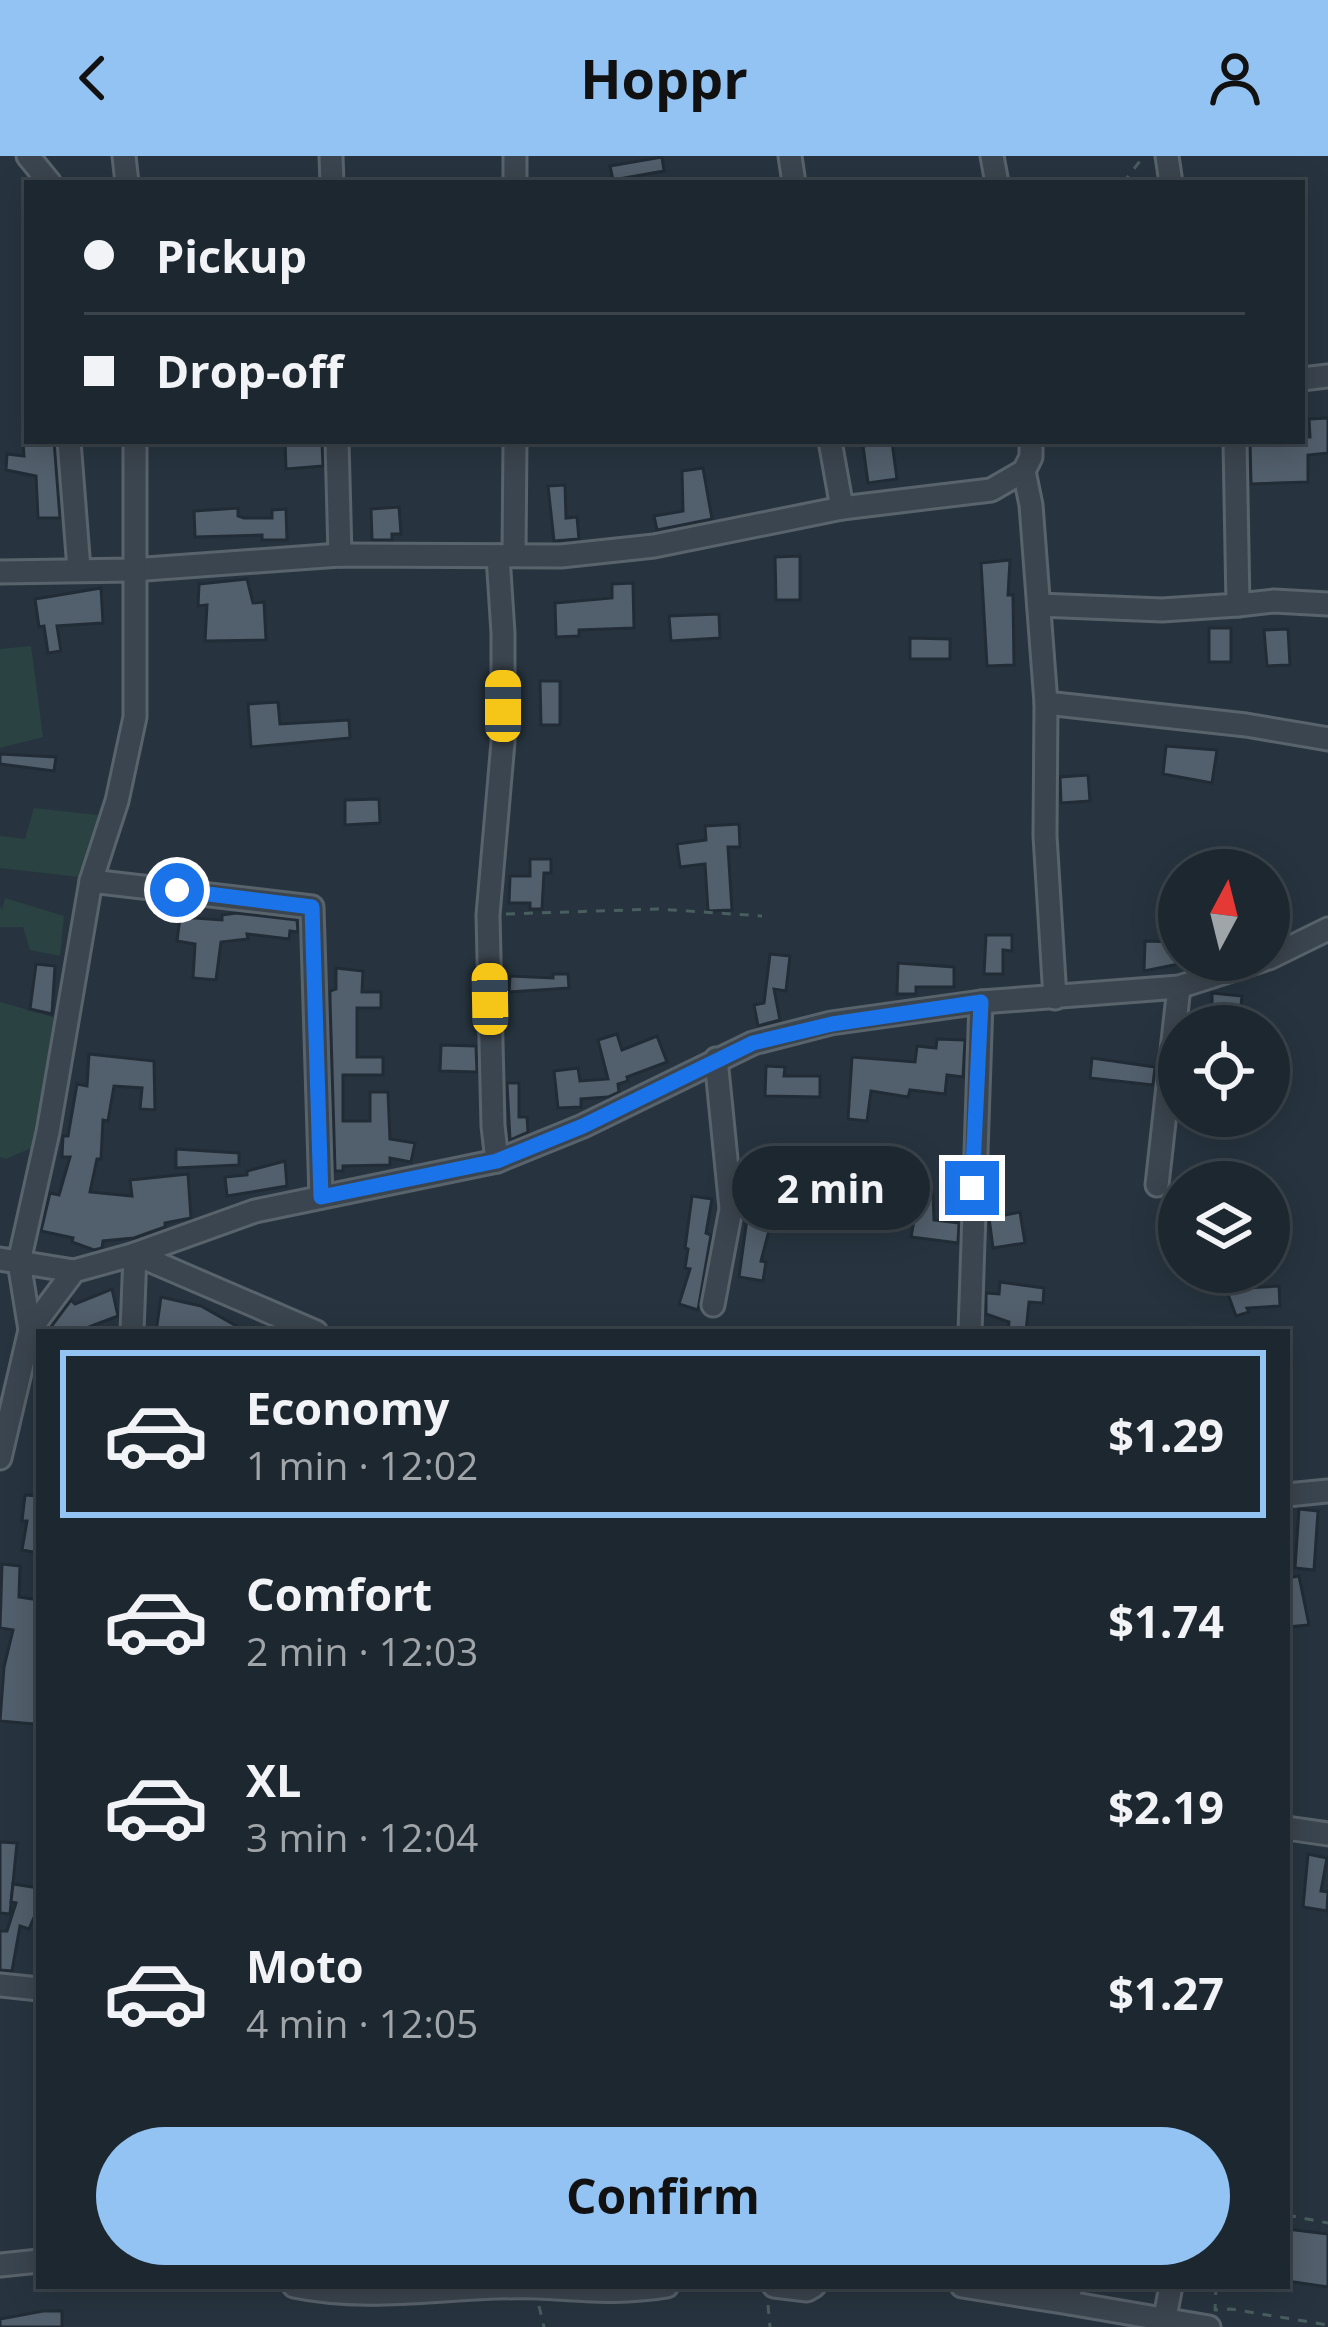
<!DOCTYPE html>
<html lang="en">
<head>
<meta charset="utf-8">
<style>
  :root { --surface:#1d272f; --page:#252f37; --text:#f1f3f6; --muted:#a0a5aa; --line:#3b444b; --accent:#93c3f3 }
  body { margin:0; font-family:"Open Sans",sans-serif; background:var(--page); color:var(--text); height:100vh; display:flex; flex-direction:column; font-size:45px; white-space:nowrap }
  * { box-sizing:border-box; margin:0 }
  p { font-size:39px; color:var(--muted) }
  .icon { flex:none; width:66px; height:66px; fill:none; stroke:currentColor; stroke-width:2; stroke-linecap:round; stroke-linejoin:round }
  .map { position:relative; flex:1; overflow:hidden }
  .details { position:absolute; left:36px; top:1173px; width:1254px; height:960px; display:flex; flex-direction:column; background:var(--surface); border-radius:0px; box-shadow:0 6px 30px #0003,0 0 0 3px var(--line) }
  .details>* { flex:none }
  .top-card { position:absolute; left:24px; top:24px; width:1281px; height:264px; border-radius:0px; box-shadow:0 6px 30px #0003,0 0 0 3px var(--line); display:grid; align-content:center; height:264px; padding:0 60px; background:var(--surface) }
  .needle { width:78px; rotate:7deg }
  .buttons { position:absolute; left:1158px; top:693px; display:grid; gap:24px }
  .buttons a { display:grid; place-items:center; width:132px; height:132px; border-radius:50%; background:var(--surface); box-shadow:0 6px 30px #0003,0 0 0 3px var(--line); font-size:60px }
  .end { position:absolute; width:54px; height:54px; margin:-27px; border:15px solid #1a73e8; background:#fff; box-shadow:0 0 0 6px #fff }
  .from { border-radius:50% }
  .bubble { position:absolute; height:84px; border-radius:42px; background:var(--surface); box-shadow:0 6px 30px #0003,0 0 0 3px var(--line); font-size:39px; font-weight:700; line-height:84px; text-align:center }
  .car { position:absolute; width:36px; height:72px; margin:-36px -18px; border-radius:15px; box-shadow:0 0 9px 3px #0007; background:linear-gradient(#f5c518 24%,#345 0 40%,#f5c518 0 76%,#345 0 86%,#f5c518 0) }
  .top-card b { display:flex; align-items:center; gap:42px; height:114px; font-size:45px }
  .top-card b+b { border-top:3px solid var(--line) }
  .top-card i { width:30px; height:30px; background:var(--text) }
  ul { padding:21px 0 0; list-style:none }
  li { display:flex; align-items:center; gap:36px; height:168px; margin:0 24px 18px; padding:0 36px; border:6px solid transparent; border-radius:0px }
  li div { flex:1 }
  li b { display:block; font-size:45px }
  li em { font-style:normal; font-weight:700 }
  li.current { border-color:var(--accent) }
  li>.icon { width:108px; height:108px; stroke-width:1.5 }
  .primary-button { display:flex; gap:24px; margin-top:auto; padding:24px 60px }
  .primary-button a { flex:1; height:138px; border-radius:72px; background:var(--accent); color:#111; font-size:48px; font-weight:700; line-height:138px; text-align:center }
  header { display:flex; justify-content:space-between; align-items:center; height:156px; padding:0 60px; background:var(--accent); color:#111; font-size:54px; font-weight:700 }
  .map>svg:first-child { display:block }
  .green { fill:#2a4241 }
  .building { fill:#525f6c; stroke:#212c36; stroke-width:3 }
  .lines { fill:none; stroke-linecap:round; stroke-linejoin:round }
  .minor-casing { stroke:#59636c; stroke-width:27 }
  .path { stroke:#495e5e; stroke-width:3; stroke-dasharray:9 9; stroke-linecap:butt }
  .minor { stroke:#3b454f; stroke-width:21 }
  .route { stroke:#1a73e8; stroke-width:15 }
</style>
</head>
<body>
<header><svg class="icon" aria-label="back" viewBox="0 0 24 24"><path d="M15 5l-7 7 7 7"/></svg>Hoppr<svg class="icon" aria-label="person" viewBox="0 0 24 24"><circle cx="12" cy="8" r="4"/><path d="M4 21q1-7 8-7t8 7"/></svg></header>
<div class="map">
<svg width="1328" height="2171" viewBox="0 0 1328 2171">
  <rect width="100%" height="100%" fill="#27343f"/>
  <g class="green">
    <polygon points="31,490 43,581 0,592 0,493"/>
    <polygon points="34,652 98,659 80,721 0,712 0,680 25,683"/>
    <polygon points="5,742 64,760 60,800 30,794 23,771 0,771 0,750 2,754"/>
    <polygon points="0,846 56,862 31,992 6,1003 0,1001"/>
  </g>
  <g class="building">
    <polygon points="662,1 664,15 613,24 610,10"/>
    <polygon points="1328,262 1328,297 1308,299 1308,326 1251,328 1250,285 1302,285 1302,281 1310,281 1309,263"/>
    <polygon points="23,285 54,285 60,362 38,362 36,320 6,314 7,298 24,300"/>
    <polygon points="285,285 322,285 323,310 286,313"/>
    <polygon points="892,286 897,323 868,327 863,290"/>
    <polygon points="703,312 712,363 657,374 654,360 683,355 682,315"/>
    <polygon points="565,329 566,362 577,361 579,383 554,385 548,330"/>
    <polygon points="399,351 401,378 392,378 392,384 372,384 371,353"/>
    <polygon points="238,352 238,360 244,362 272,362 272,354 286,353 287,384 262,384 262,379 195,381 194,355"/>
    <polygon points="800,400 800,444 776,444 775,401"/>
    <polygon points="1010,404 1008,439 1013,439 1014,509 987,510 981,407"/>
    <polygon points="247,423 253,447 264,446 266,484 205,485 207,449 198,450 199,428"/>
    <polygon points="633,427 634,472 579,474 579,480 556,481 555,447 612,442 612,428"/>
    <polygon points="101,432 103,467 57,470 61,495 48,497 44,470 39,471 35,443"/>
    <polygon points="719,458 720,482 671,485 669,460"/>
    <rect x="1209" y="472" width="22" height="34"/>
    <polygon points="1288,473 1290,509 1267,510 1264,474"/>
    <polygon points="910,482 950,483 950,503 910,503"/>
    <polygon points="540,525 560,525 560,569 541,569"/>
    <polygon points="278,546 280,568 349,564 350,582 251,591 248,548"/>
    <polygon points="1166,590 1217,594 1212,627 1163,618"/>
    <polygon points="0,598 56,601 54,615 0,608"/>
    <polygon points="1088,619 1090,645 1061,647 1060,621"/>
    <polygon points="379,643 380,667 345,669 345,644"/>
    <polygon points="739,668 740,691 728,691 732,754 708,755 705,708 680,711 677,688 706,684 705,670"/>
    <polygon points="530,703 551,703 551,717 544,717 542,753 530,753 530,747 509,747 510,720 530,720"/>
    <polygon points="236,757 297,764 298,776 290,775 289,783 247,778 248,783 221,786 216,824 193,822 195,788 177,785 180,761 222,764 222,759"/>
    <polygon points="986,779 1012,779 1012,795 1003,794 1003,818 984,818"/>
    <polygon points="1145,785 1179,786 1179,808 1144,815"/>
    <polygon points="770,798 790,800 786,835 774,833 780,864 758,870 754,849 764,847"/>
    <polygon points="898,807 954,811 954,831 916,831 916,838 897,838"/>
    <polygon points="36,808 55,810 52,858 30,853"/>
    <polygon points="336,812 363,815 362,836 381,836 381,852 357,852 357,901 383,901 383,919 343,919 343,965 370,965 370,936 388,936 390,983 415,987 411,1006 390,1002 390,1009 343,1010 343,1015 335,1015 330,844 330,835 336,833"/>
    <polygon points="553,818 568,818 569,832 509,836 510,820 553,822"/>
    <polygon points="1212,837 1242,840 1239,867 1212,866"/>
    <polygon points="617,878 622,894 657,880 667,906 627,921 628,925 618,928 619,936 608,941 581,943 581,951 558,952 554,915 578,912 580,925 608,923 598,884"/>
    <polygon points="937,883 965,884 963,921 947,919 945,938 910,934 908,941 871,935 867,965 848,963 852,901 915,906 917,890 936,892"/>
    <polygon points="441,889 476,890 477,916 440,915"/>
    <polygon points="89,898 154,905 155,954 140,953 142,932 114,930 108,965 103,964 101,1003 97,1003 90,1036 132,1040 130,1024 188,1018 191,1062 165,1067 165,1071 134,1082 103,1085 102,1092 94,1094 72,1086 73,1082 41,1075 50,1037 59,1039 70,1001 62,1001 63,980 68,980 77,928 87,930"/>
    <polygon points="1092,902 1155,911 1153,929 1090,922"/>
    <polygon points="766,910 785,911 784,920 820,920 820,941 765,940"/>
    <polygon points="507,927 519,927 519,961 527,961 528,976 510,984"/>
    <polygon points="176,993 239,997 239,1009 176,1012"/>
    <polygon points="285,1005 287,1030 227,1040 225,1021 247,1019 247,1015"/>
    <polygon points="919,1036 933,1038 934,1064 959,1067 958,1087 911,1081"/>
    <polygon points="692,1040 712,1043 706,1077 711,1079 698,1154 679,1148 690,1113 685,1112 688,1093 685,1092"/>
    <polygon points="749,1048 775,1052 761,1105 766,1106 763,1125 739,1121"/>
    <polygon points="1020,1056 1025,1087 993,1092 989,1062"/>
    <polygon points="1000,1126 1044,1132 1043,1147 1029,1146 1026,1176 1008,1174 1009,1166 986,1158 986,1137 999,1138"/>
    <polygon points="1279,1130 1280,1150 1247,1152 1249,1156 1236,1160 1226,1133"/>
    <polygon points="112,1133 118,1160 76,1176 47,1176 71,1144 75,1148"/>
    <polygon points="161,1141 201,1150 247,1176 156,1176"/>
    <polygon points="25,1339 39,1340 39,1397 22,1394 27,1365 22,1365"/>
    <polygon points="1299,1353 1318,1355 1314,1414 1295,1412"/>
    <polygon points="2,1408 20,1410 19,1441 39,1444 39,1545 34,1568 0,1565 4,1511 13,1474 0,1472"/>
    <polygon points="1299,1420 1309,1469 1287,1471 1287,1422"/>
    <polygon points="0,1686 17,1687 10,1758 0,1757"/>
    <polygon points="1308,1698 1327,1702 1321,1735 1328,1736 1327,1755 1303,1751"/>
    <polygon points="13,1728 39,1732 39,1750 29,1773 20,1770 12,1815 0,1814 0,1775 7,1775 16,1747 11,1746"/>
    <polygon points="1287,2073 1328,2078 1328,2131 1287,2125"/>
    <polygon points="43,2155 62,2155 62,2171 0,2171 0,2163"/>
  </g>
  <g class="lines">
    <g class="minor-casing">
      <g id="minor">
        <polyline points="28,0 50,27"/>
        <polyline points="124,0 127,27"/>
        <polyline points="331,0 332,27"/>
        <polyline points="790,0 794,27"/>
        <polyline points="992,0 997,27"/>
        <polyline points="1167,0 1171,27"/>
        <polyline points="515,27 515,0"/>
        <polyline points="1302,223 1328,220"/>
        <polyline points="69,285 79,413"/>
        <polyline points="337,285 340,399"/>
        <polyline points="830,285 842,352"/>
        <polyline points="1024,315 1031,349 1046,547 1246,569 1328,583"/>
        <polyline points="514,399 515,285"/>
        <polyline points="0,416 132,414 340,399 561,400 654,390 842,352 991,334 1024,315 1031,301 1031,285"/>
        <polyline points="1039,449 1162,454 1238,449 1235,285"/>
        <polyline points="1238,449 1274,445 1328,448"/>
        <polyline points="1046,547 1045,680 1055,842"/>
        <polyline points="91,725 312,751 321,1041"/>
        <polyline points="1269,802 1328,773"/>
        <polyline points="497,1005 493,970 488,759 503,586 503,477 498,400"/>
        <polyline points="1157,1029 1179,831"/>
        <polyline points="0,1103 74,1115"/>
        <polyline points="713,1149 731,1053 716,903"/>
        <polyline points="30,1174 19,1106 48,976 91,725 117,645 135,561 135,285"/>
        <polyline points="132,1176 135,1098 316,1176"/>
        <polyline points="970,1176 981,846"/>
        <polyline points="0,1302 30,1174 74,1115 135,1098 255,1055 497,1005 583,970 753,887 831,867 981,846 1179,831 1263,804"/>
        <polyline points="1287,1339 1328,1335"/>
        <polyline points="1287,1672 1328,1678"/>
        <polyline points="0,1829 39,1833"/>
        <polyline points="0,2109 39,2105"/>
        <path d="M294 2130C374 2147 455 2128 537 2131 583 2133 619 2138 667 2130"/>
        <polyline points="774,2130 807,2134 814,2130"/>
        <polyline points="962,2130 1069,2147 1070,2130"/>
        <polyline points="1069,2147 1209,2171"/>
        <polyline points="1165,2161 1171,2130"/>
      </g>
    </g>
    <g class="path">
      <polyline points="1123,27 1144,0"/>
      <polyline points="506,758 658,753 762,760"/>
      <polyline points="1287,2059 1328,2067"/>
      <polyline points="1216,2130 1215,2154 1231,2153 1328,2169"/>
      <polyline points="768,2149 770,2171"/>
      <polyline points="539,2150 544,2171"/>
    </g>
    <use href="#minor" class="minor"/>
  </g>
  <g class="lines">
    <polyline class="route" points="177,734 312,751 321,1041 497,1005 583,970 753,887 832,868 981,846 972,1032"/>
  </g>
</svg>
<div class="buttons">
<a><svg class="needle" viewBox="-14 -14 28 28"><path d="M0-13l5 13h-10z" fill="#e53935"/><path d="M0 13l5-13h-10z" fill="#a0a5aa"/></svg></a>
<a><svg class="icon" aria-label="locate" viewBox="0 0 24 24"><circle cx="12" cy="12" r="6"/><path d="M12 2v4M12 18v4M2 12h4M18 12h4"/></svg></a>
<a><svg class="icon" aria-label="layers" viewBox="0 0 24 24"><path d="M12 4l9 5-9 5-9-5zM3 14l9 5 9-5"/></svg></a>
</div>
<i class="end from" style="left:177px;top:734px"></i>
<i class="end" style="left:972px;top:1032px"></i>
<div class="bubble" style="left:732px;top:990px;width:198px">2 min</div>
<i class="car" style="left:503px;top:550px;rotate:0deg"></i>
<i class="car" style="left:490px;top:843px;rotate:359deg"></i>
<div class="top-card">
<b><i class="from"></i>Pickup</b>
<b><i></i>Drop-off</b>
</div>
<section class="details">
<ul>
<li class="current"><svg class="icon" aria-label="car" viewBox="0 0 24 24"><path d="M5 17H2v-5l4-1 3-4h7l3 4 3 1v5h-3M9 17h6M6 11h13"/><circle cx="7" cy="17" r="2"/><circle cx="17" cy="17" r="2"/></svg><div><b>Economy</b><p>1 min · 12:02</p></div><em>$1.29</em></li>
<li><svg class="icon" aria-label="car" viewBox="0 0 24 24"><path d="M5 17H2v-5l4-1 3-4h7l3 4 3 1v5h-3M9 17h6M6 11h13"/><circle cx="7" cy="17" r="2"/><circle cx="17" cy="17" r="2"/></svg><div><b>Comfort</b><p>2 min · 12:03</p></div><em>$1.74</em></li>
<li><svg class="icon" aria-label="car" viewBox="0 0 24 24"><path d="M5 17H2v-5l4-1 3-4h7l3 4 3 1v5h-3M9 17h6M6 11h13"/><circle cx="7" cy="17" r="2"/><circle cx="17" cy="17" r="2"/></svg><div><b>XL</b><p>3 min · 12:04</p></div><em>$2.19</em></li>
<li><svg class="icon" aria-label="car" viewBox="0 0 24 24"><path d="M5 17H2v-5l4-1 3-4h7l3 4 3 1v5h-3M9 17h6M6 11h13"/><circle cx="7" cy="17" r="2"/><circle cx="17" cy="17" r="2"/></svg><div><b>Moto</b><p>4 min · 12:05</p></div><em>$1.27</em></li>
</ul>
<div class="primary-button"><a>Confirm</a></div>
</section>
</div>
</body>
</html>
